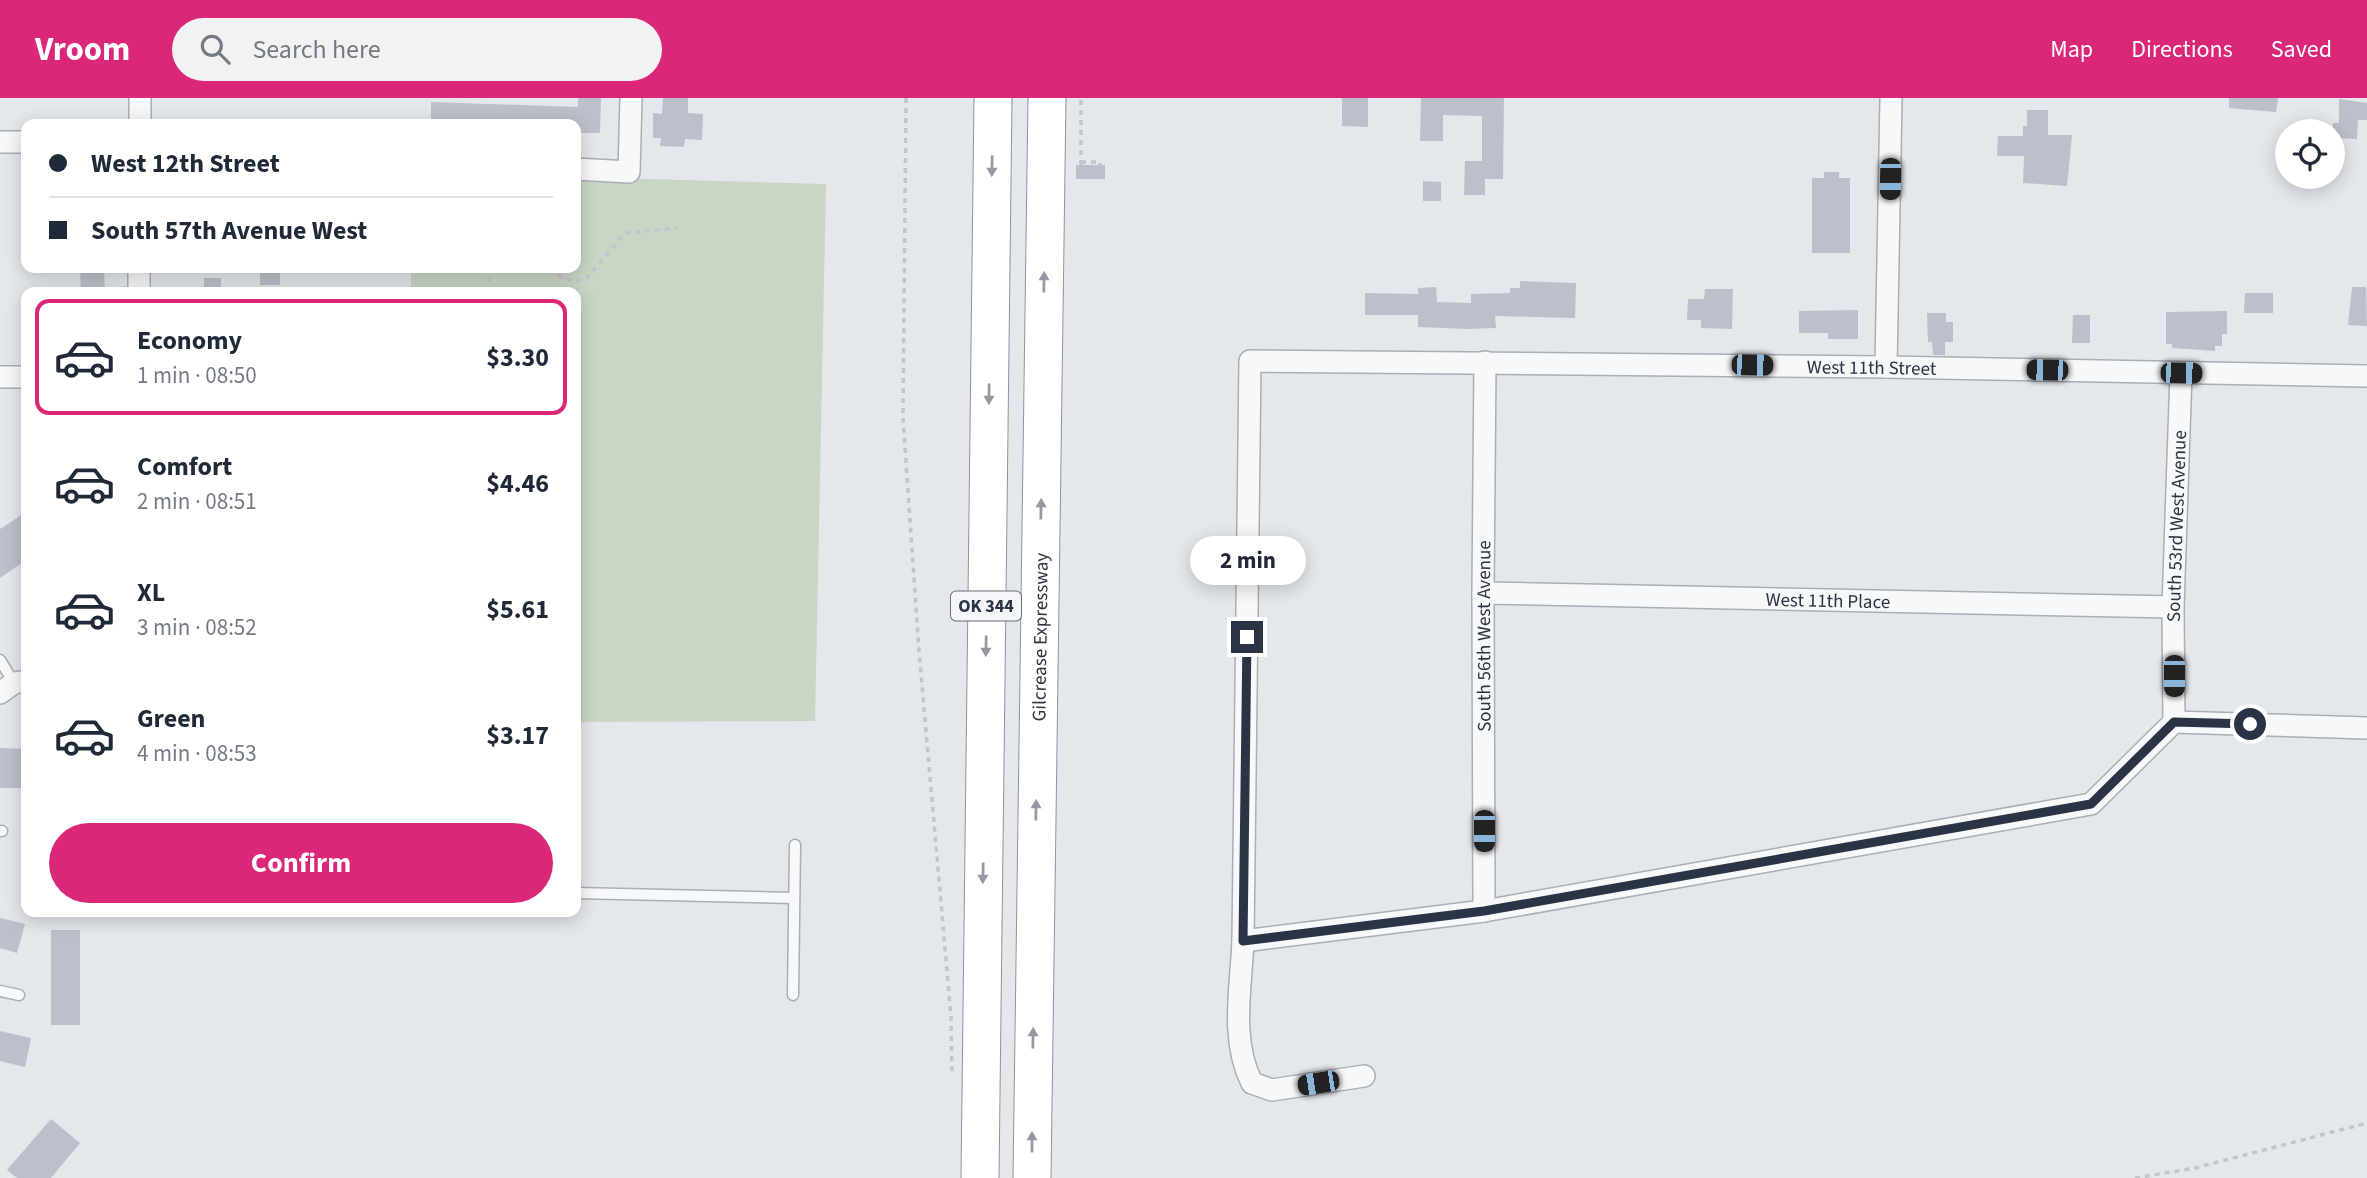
<!DOCTYPE html>
<html lang="en">
<head>
<meta charset="utf-8">
<style>
  :root { --surface:#fff; --page:#f2f2f3; --text:#1f2937; --muted:#747a83; --line:#e0e1e3; --accent:#db2777 }
  body { margin:0; font-family:"Source Sans 3",sans-serif; background:var(--page); color:var(--text); height:100vh; display:flex; flex-direction:column; font-size:26px; white-space:nowrap }
  * { box-sizing:border-box; margin:0 }
  p { font-size:23px; color:var(--muted) }
  .icon { flex:none; width:38px; height:38px; fill:none; stroke:currentColor; stroke-width:2; stroke-linecap:round; stroke-linejoin:round }
  .map { position:relative; flex:1; overflow:hidden }
  .sheet { position:absolute; left:21px; top:189px; width:560px; height:630px; display:flex; flex-direction:column; background:var(--surface); border-radius:14px; box-shadow:0 4px 18px #0003 }
  .sheet>* { flex:none }
  .top-card { position:absolute; left:21px; top:21px; width:560px; height:154px; border-radius:14px; box-shadow:0 4px 18px #0003; display:grid; align-content:center; height:154px; padding:0 28px; background:var(--surface) }
  .tools { position:absolute; left:2275px; top:21px; display:grid; gap:14px }
  .tools a { display:grid; place-items:center; width:70px; height:70px; border-radius:50%; background:var(--surface); box-shadow:0 4px 18px #0003; font-size:35px }
  .end { position:absolute; width:32px; height:32px; margin:-16px; border:9px solid #2b3445; background:#fff; box-shadow:0 0 0 4px #fff }
  .from { border-radius:50% }
  .bubble { position:absolute; height:49px; border-radius:24px; background:var(--surface); box-shadow:0 4px 18px #0003; font-size:23px; font-weight:700; line-height:49px; text-align:center }
  .car { position:absolute; width:21px; height:42px; margin:-21px -10px; border-radius:9px; box-shadow:0 0 5px 2px #0007; background:linear-gradient(#222 24%,#8ab4d8 0 40%,#222 0 76%,#8ab4d8 0 86%,#222 0) }
  .top-card b { display:flex; align-items:center; gap:24px; height:66px; font-size:26px }
  .top-card b+b { border-top:2px solid var(--line) }
  .top-card i { width:18px; height:18px; background:var(--text) }
  ul { padding:12px 0 0; list-style:none }
  li { display:flex; align-items:center; gap:21px; height:116px; margin:0 14px 10px; padding:0 14px; border:4px solid transparent; border-radius:14px }
  li div { flex:1 }
  li b { display:block; font-size:26px }
  li em { font-style:normal; font-weight:700 }
  li.selected { border-color:var(--accent) }
  li>.icon { width:63px; height:63px; stroke-width:1.5 }
  .action { display:flex; gap:14px; margin-top:auto; padding:14px 28px }
  .action a { flex:1; height:80px; border-radius:42px; background:var(--accent); color:#fff; font-size:28px; font-weight:700; line-height:80px; text-align:center }
  header { display:flex; align-items:center; gap:42px; box-sizing:border-box; height:98px; padding:0 35px; background:var(--accent); color:#fff }
  header strong { font-size:33px }
  nav { display:flex; gap:38px; margin-inline-start:auto; font-size:24px }
  .search { width:490px; height:63px; background:var(--page); display:flex; align-items:center; gap:18px; box-sizing:border-box; padding:0 24px; border-radius:38px; color:var(--muted); font-size:26px }
  .map>svg:first-child { display:block }
  .green { fill:#c9d6c5 }
  .building { fill:#bbc0ca }
  .lines { fill:none; stroke-linecap:round; stroke-linejoin:round }
  .lane-casing { stroke:#a9aeb7; stroke-width:13 }
  .street-casing { stroke:#a9aeb7; stroke-width:24 }
  .highway-casing { stroke:#8b94a3; stroke-width:39 }
  .path { stroke:#c2c5cb; stroke-width:3.5; stroke-dasharray:5 5; stroke-linecap:butt }
  .lane { stroke:#f7f8fa; stroke-width:10 }
  .street { stroke:#f7f8fa; stroke-width:21 }
  .highway { stroke:#fff; stroke-width:37 }
  .oneway { fill:#959aa2 }
  .route { stroke:#2b3445; stroke-width:9 }
  .labels { text-anchor:middle; stroke-width:7; stroke-linejoin:round; paint-order:stroke }
  .shield { fill:#f4f6f9; stroke:#676e7b; stroke-width:2 }
  .shield-label { font-size:18px; font-weight:bold; fill:#2b3445 }
  .street-label { font-size:19px; fill:#2b3445; stroke:#f4f6f9 }
</style>
</head>
<body>
<header>
<strong>Vroom</strong>
<div class="search"><svg class="icon" aria-label="search" viewBox="0 0 24 24"><circle cx="10" cy="10" r="6"/><path d="M15 15l6 6"/></svg>Search here</div>
<nav><a>Map</a><a>Directions</a><a>Saved</a></nav>
</header>
<div class="map">
<svg width="2367" height="1080" viewBox="0 0 2367 1080">
  <rect width="100%" height="100%" fill="#e4e7ec"/>
  <polygon class="green" points="576,79 826,86 815,623 576,624 576,194 411,194 411,170 576,170"/>
  <g class="building">
    <polygon points="578,0 601,0 600,35 578,35 578,26 431,26 431,4 578,9"/>
    <polygon points="663,0 688,0 688,15 703,16 702,42 685,41 684,49 660,48 661,40 653,40 653,15 662,16"/>
    <polygon points="1342,0 1368,0 1368,29 1342,28"/>
    <polygon points="1421,0 1504,0 1503,81 1485,81 1485,97 1464,97 1465,63 1482,63 1482,18 1443,17 1443,43 1420,43"/>
    <polygon points="2229,0 2278,0 2276,14 2229,10"/>
    <polygon points="2339,1 2367,5 2367,22 2358,22 2357,41 2333,40 2333,25 2339,25"/>
    <polygon points="2027,12 2048,12 2048,37 2072,37 2067,88 2023,85 2024,58 1997,58 1998,38 2023,38 2023,28 2027,28"/>
    <rect x="1076" y="67" width="29" height="14"/>
    <polygon points="1824,74 1839,74 1839,80 1850,80 1850,155 1812,155 1812,80 1824,80"/>
    <polygon points="1423,83 1441,84 1441,103 1423,103"/>
    <polygon points="80,170 104,170 105,194 81,194"/>
    <rect x="260" y="170" width="20" height="17"/>
    <rect x="204" y="180" width="17" height="14"/>
    <polygon points="1520,183 1576,185 1575,220 1495,218 1496,230 1467,231 1418,229 1418,217 1365,217 1365,195 1418,196 1418,190 1436,189 1437,204 1471,205 1471,196 1510,195 1510,190 1520,190"/>
    <polygon points="2352,189 2366,189 2367,228 2348,227"/>
    <polygon points="1705,191 1733,191 1732,231 1701,230 1701,222 1687,222 1688,201 1704,201"/>
    <polygon points="2245,195 2273,195 2273,215 2244,215"/>
    <polygon points="1858,212 1858,241 1828,241 1828,235 1799,235 1799,213"/>
    <polygon points="2227,213 2227,236 2222,236 2222,248 2215,248 2215,253 2172,250 2172,246 2166,246 2166,214"/>
    <polygon points="1927,215 1946,215 1946,224 1953,224 1953,244 1945,244 1945,257 1933,257 1932,244 1928,244"/>
    <polygon points="2073,217 2090,217 2090,245 2072,245"/>
    <polygon points="26,414 26,462 0,480 0,431"/>
    <polygon points="0,650 26,651 26,690 0,690"/>
    <polygon points="0,820 25,826 17,855 0,850"/>
    <rect x="51" y="832" width="29" height="95"/>
    <polygon points="0,933 31,940 25,969 0,963"/>
    <polygon points="51,1021 80,1045 51,1080 17,1080 7,1072"/>
  </g>
  <g class="lines">
    <g class="lane-casing">
      <g id="lane">
        <polyline points="0,562 14,585"/>
        <polyline points="0,733 2,733"/>
        <polyline points="576,795 793,800"/>
        <polyline points="0,893 19,897"/>
        <polyline points="793,897 795,747"/>
      </g>
    </g>
    <g class="street-casing">
      <g id="street">
        <polyline points="140,26 140,0"/>
        <polyline points="0,44 26,44"/>
        <polyline points="576,71 629,74 631,0"/>
        <polyline points="139,194 139,170"/>
        <polyline points="1886,269 1891,0"/>
        <polyline points="0,279 26,279"/>
        <path id="s1" d="M1483 495 2173 509"/>
        <polyline points="0,595 14,585 26,583"/>
        <path id="s2" d="M2174 624 2173 509 2181 275"/>
        <path id="s3" d="M1484 813 1483 495 1485 264"/>
        <polyline points="1243,843 1484,813 2091,706 2174,624 2367,630"/>
        <path id="s4" d="M1364 978 1272 992 1252 985C1230 942 1241 890 1243 843L1250 263 1886 269 2367 278"/>
      </g>
    </g>
    <g class="highway-casing">
      <g id="highway">
        <polyline points="980,1080 993,0"/>
        <path id="s5" d="M1032 1080 1047 0"/>
      </g>
    </g>
    <g class="path">
      <polyline points="906,0 903,320 919,553 951,919 952,976"/>
      <polyline points="1081,64 1100,64 1100,67"/>
      <polyline points="1081,67 1081,0"/>
      <path d="M550 170C558 180 574 185 586 181L625 135 677 130"/>
      <polyline points="488,194 490,170"/>
      <polyline points="2135,1080 2195,1070 2367,1025"/>
    </g>
    <use href="#lane" class="lane"/>
    <use href="#street" class="street"/>
    <use href="#highway" class="highway"/>
  </g>
  <defs><path id="oneway-solid" d="M-6-.8H1V-3.2L6.5 0L1 3.2V.8H-6Z" transform="scale(1.75)"/></defs>
  <g class="oneway">
    <use href="#oneway-solid" transform="translate(992 68) rotate(91)"/>
    <use href="#oneway-solid" transform="translate(1044 184) rotate(-89)"/>
    <use href="#oneway-solid" transform="translate(989 296) rotate(91)"/>
    <use href="#oneway-solid" transform="translate(1041 411) rotate(-89)"/>
    <use href="#oneway-solid" transform="translate(986 548) rotate(91)"/>
    <use href="#oneway-solid" transform="translate(1036 712) rotate(-89)"/>
    <use href="#oneway-solid" transform="translate(983 775) rotate(91)"/>
    <use href="#oneway-solid" transform="translate(1033 940) rotate(-89)"/>
    <use href="#oneway-solid" transform="translate(1032 1044) rotate(-90)"/>
  </g>
  <g class="lines">
    <polyline class="route" points="1247,539 1243,843 1484,813 2091,706 2174,624 2250,626"/>
  </g>
  <g class="labels">
    <rect class="shield" x="951" y="493.5" width="70" height="29" rx="5"/>
    <g class="shield-label">
      <text x="986" y="514">OK 344</text>
    </g>
    <g class="street-label">
      <text dy="7" stroke="none"><textPath href="#s4" startOffset="1460">West 11th Street</textPath></text>
      <text dy="7" stroke="none"><textPath href="#s2" startOffset="196">South 53rd West Avenue</textPath></text>
      <text dy="7" stroke="none"><textPath href="#s1" startOffset="345">West 11th Place</textPath></text>
      <text dy="7" stroke="none"><textPath href="#s3" startOffset="275">South 56th West Avenue</textPath></text>
      <text dy="7" stroke="none"><textPath href="#s5" startOffset="541">Gilcrease Expressway</textPath></text>
    </g>
  </g>
</svg>
<div class="tools">
<a><svg class="icon" aria-label="locate" viewBox="0 0 24 24"><circle cx="12" cy="12" r="6"/><path d="M12 2v4M12 18v4M2 12h4M18 12h4"/></svg></a>
</div>
<i class="end from" style="left:2250px;top:626px"></i>
<i class="end" style="left:1247px;top:539px"></i>
<div class="bubble" style="left:1190px;top:438px;width:116px">2 min</div>
<i class="car" style="left:1890px;top:81px;rotate:181deg"></i>
<i class="car" style="left:1752px;top:267px;rotate:91deg"></i>
<i class="car" style="left:2047px;top:272px;rotate:271deg"></i>
<i class="car" style="left:2181px;top:275px;rotate:91deg"></i>
<i class="car" style="left:2174px;top:578px;rotate:180deg"></i>
<i class="car" style="left:1484px;top:733px;rotate:180deg"></i>
<i class="car" style="left:1318px;top:985px;rotate:261deg"></i>
<div class="top-card">
<b><i class="from"></i>West 12th Street</b>
<b><i></i>South 57th Avenue West</b>
</div>
<section class="sheet">
<ul>
<li class="selected"><svg class="icon" aria-label="car" viewBox="0 0 24 24"><path d="M5 17H2v-5l4-1 3-4h7l3 4 3 1v5h-3M9 17h6M6 11h13"/><circle cx="7" cy="17" r="2"/><circle cx="17" cy="17" r="2"/></svg><div><b>Economy</b><p>1 min · 08:50</p></div><em>$3.30</em></li>
<li><svg class="icon" aria-label="car" viewBox="0 0 24 24"><path d="M5 17H2v-5l4-1 3-4h7l3 4 3 1v5h-3M9 17h6M6 11h13"/><circle cx="7" cy="17" r="2"/><circle cx="17" cy="17" r="2"/></svg><div><b>Comfort</b><p>2 min · 08:51</p></div><em>$4.46</em></li>
<li><svg class="icon" aria-label="car" viewBox="0 0 24 24"><path d="M5 17H2v-5l4-1 3-4h7l3 4 3 1v5h-3M9 17h6M6 11h13"/><circle cx="7" cy="17" r="2"/><circle cx="17" cy="17" r="2"/></svg><div><b>XL</b><p>3 min · 08:52</p></div><em>$5.61</em></li>
<li><svg class="icon" aria-label="car" viewBox="0 0 24 24"><path d="M5 17H2v-5l4-1 3-4h7l3 4 3 1v5h-3M9 17h6M6 11h13"/><circle cx="7" cy="17" r="2"/><circle cx="17" cy="17" r="2"/></svg><div><b>Green</b><p>4 min · 08:53</p></div><em>$3.17</em></li>
</ul>
<div class="action"><a>Confirm</a></div>
</section>
</div>
</body>
</html>
